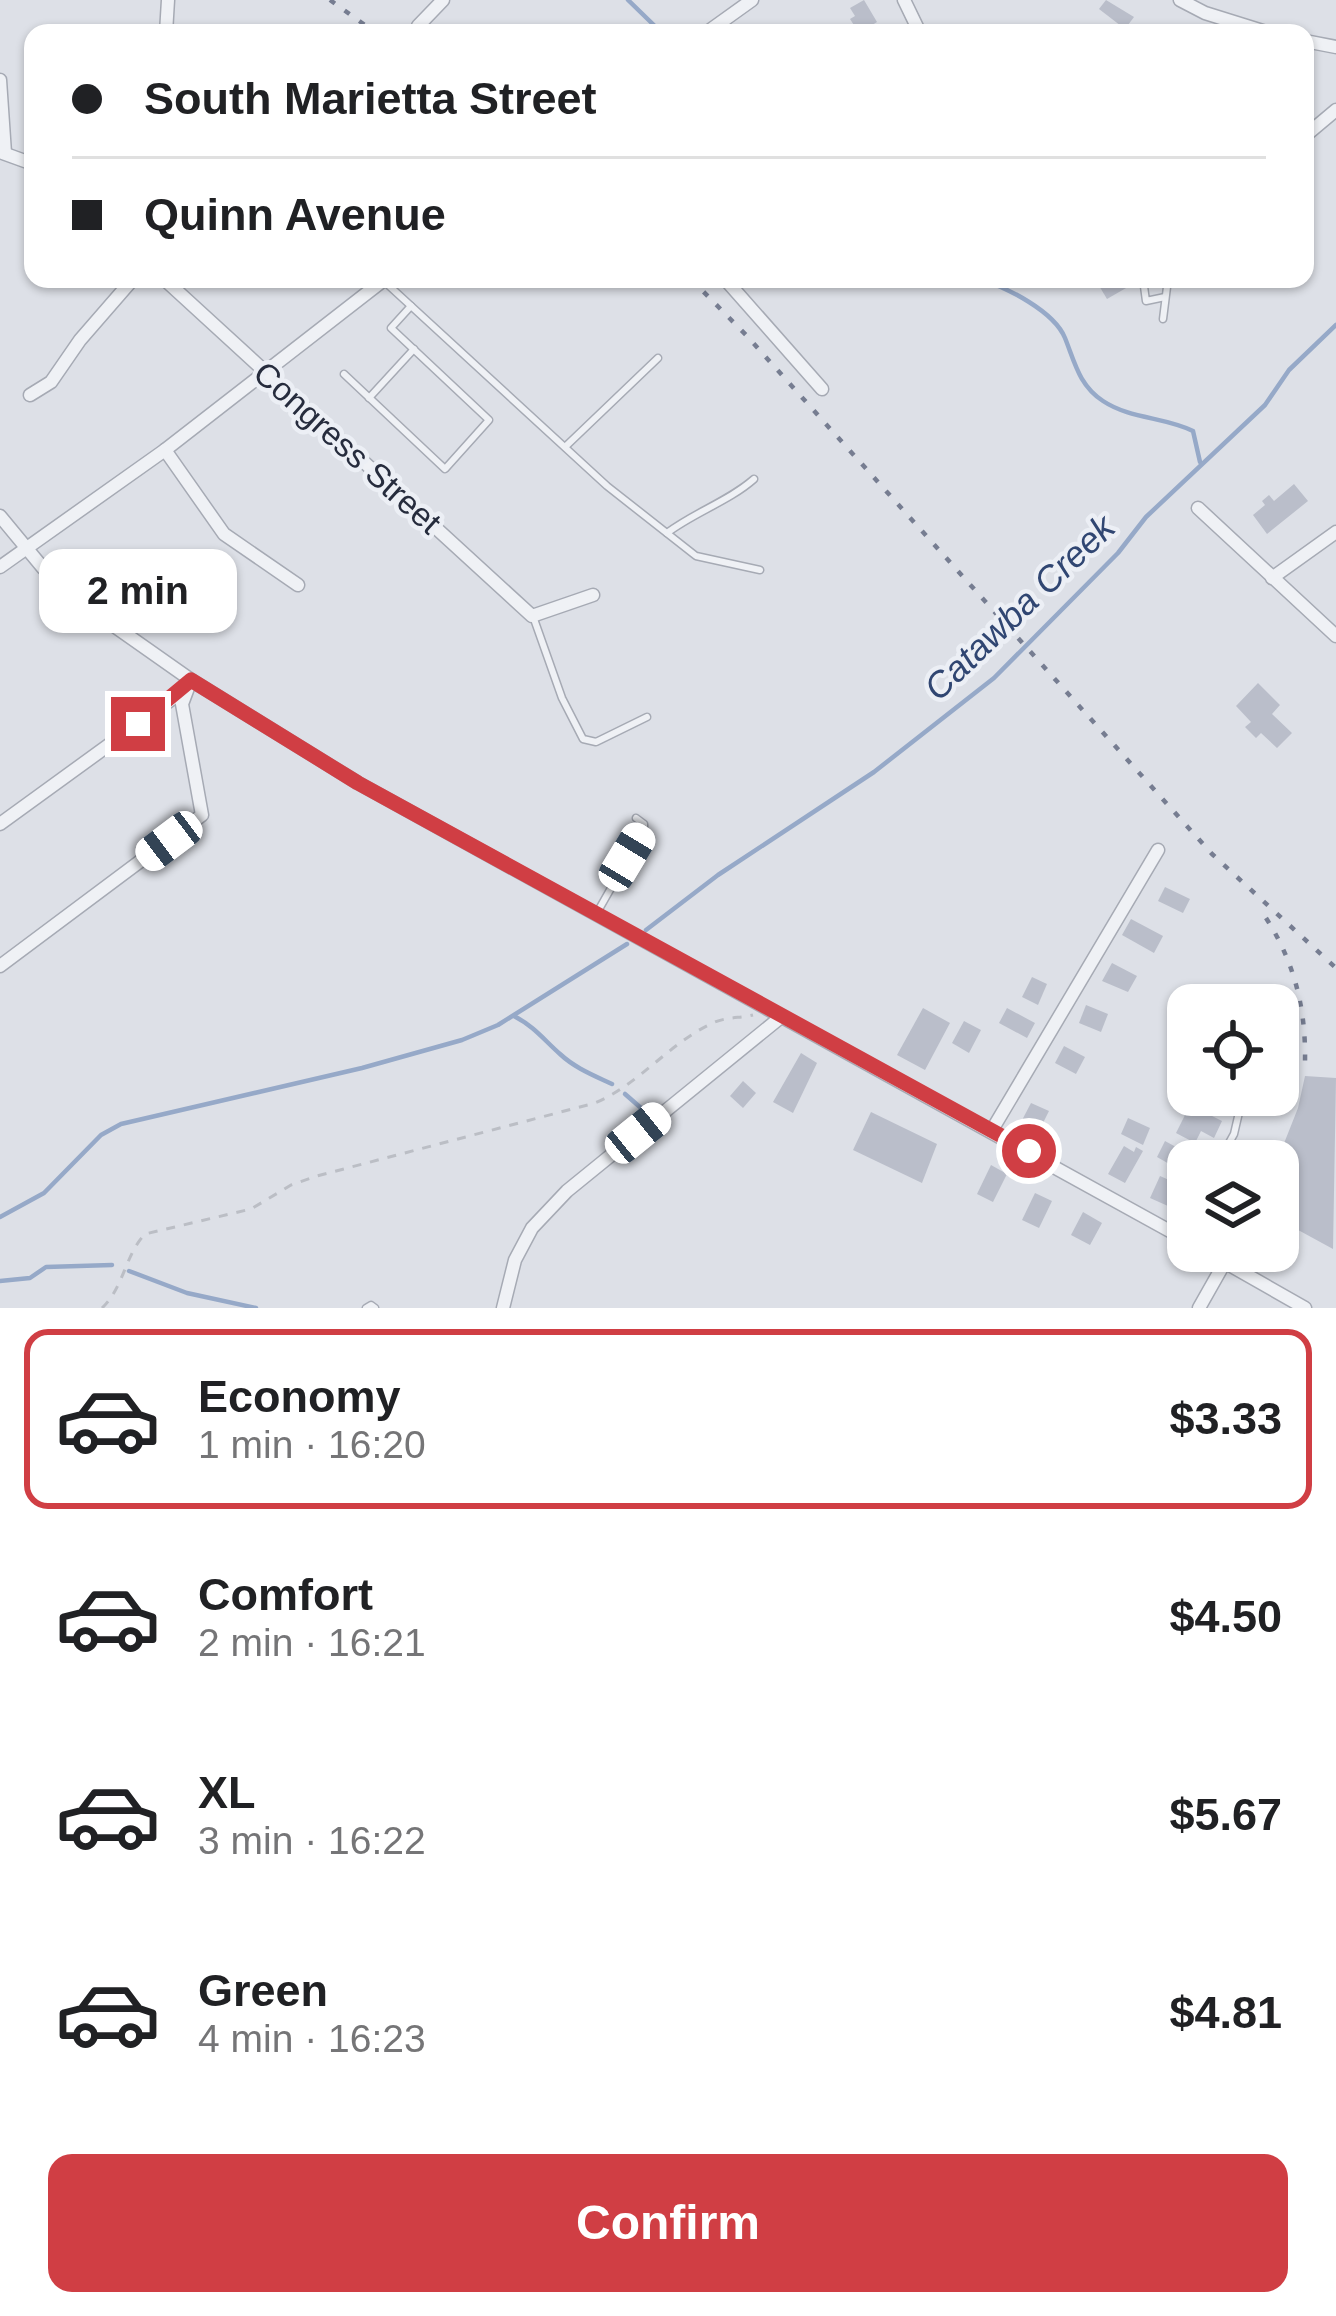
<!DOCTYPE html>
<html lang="en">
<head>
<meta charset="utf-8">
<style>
  :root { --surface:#fff; --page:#f2f2f2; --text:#202124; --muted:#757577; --line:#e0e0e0; --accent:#d03e44 }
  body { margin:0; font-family:Arial,sans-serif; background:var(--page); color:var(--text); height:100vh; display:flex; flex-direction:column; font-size:45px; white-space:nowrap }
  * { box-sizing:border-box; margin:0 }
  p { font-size:39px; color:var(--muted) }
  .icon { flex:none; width:66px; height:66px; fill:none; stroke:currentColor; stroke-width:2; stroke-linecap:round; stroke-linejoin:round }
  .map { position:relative; height:1308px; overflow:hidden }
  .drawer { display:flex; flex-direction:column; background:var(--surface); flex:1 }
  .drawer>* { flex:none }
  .top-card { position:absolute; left:24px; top:24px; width:1290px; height:264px; border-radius:24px; box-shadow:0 3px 9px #0004; display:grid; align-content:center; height:264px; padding:0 48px; background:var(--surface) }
  .controls { position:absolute; left:1167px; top:984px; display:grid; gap:24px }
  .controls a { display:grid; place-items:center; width:132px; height:132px; border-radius:24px; background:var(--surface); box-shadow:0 3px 9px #0004; font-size:60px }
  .end { position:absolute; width:54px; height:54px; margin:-27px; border:15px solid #d03e44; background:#fff; box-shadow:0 0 0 6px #fff }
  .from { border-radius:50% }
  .bubble { position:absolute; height:84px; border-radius:24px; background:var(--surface); box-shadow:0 3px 9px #0004; font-size:39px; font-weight:700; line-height:84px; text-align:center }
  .car { position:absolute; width:36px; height:72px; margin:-36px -18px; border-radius:15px; box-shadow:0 0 9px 3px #0007; background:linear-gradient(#fff 24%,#345 0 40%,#fff 0 76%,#345 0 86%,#fff 0) }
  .top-card b { display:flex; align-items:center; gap:42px; height:114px; font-size:45px }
  .top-card b+b { border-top:3px solid var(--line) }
  .top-card i { width:30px; height:30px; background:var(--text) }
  ul { padding:21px 0 0; list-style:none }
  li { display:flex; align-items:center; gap:36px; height:180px; margin:0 24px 18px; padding:0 24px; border:6px solid transparent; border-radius:24px }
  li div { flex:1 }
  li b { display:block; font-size:45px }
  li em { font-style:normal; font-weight:700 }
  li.selected { border-color:var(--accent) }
  li>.icon { width:108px; height:108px; stroke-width:1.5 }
  .button { display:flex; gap:24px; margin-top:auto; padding:24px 48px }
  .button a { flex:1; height:138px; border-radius:24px; background:var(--accent); color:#fff; font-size:48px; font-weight:700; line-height:138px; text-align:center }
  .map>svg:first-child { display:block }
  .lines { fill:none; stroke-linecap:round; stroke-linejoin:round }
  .stream { stroke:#96a9c8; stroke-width:4.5 }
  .building { fill:#babeca }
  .lane-casing { stroke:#a6aab4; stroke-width:9 }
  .street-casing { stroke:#a6aab4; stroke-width:15 }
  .path { stroke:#bbbec5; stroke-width:3; stroke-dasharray:9 9; stroke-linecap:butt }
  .lane { stroke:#eff1f5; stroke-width:6 }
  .street { stroke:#eff1f5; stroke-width:12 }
  .rail { stroke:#767d91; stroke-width:4.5; stroke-dasharray:6 12; stroke-linecap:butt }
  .route { stroke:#d03e44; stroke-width:15 }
  .labels { text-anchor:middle; stroke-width:9; stroke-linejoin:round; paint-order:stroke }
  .street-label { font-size:33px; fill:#262c3d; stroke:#eceff5 }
  .water-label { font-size:36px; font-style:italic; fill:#304672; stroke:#eceff5 }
</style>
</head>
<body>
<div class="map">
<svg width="1336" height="1308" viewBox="0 0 1336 1308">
  <rect width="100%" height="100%" fill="#dde0e7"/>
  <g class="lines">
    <g class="stream">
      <polyline points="628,0 662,33"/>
      <path d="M981 279C1007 288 1054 311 1065 338 1075 363 1079 385 1103 401 1130 419 1165 417 1193 431L1200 462"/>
      <polyline points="646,930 718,875 874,772 994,678 1118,553 1146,517 1265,405 1289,370 1336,325"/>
      <path d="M514 1016C535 1027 544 1040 560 1054 575 1068 593 1075 612 1084"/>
      <polyline points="625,1094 649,1115"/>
      <polyline points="0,1217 44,1193 101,1135 121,1124 362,1068 462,1040 498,1025 627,944"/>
      <polyline points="129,1271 187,1293 256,1308"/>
      <polyline points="0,1281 30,1278 46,1267 112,1265"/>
    </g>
  </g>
  <g class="building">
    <polygon points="864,0 877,22 859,33 850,19 855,16 850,8"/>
    <polygon points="1106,0 1134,17 1125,29 1099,9"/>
    <polygon points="1095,279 1130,279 1133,284 1107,299"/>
    <polygon points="1294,484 1308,501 1267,534 1253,515 1265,505 1262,501 1269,495 1274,501"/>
    <polygon points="1258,683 1280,705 1272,714 1292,733 1277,748 1261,733 1256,738 1245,727 1251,722 1236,706"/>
    <polygon points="1165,887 1190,899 1183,913 1158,901"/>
    <polygon points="1131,919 1163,936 1154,953 1122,935"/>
    <polygon points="1112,963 1137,976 1128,992 1102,981"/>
    <polygon points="1032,977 1047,984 1038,1005 1022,997"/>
    <polygon points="1086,1005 1108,1014 1101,1032 1079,1023"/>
    <polygon points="923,1008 950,1023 925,1070 897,1055"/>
    <polygon points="1007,1008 1035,1023 1027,1038 999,1023"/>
    <polygon points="1278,1012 1296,1017 1279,1072 1278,1072"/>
    <polygon points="964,1021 981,1030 969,1053 952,1043"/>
    <polygon points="1064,1046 1085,1057 1076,1074 1055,1063"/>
    <polygon points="801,1053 817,1063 793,1113 773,1102"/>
    <polygon points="1305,1076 1336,1078 1333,1249 1278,1219 1277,1161 1298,1108"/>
    <polygon points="743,1081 756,1093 743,1108 730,1096"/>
    <polygon points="1031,1103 1049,1111 1038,1133 1020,1124"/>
    <polygon points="1190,1105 1222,1121 1214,1138 1201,1131 1195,1143 1176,1133"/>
    <polygon points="871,1112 937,1144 922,1183 853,1150"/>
    <polygon points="1128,1118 1150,1128 1143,1145 1121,1134"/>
    <polygon points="1165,1141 1187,1153 1178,1169 1157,1157"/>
    <polygon points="1124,1146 1134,1152 1136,1147 1143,1151 1125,1183 1108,1174"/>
    <polygon points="991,1165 1007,1174 993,1202 977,1194"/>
    <polygon points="1160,1176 1178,1184 1168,1206 1150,1198"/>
    <polygon points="1035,1193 1052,1201 1039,1228 1022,1220"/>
    <polygon points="1083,1212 1102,1223 1090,1245 1071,1235"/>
  </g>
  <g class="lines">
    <g class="lane-casing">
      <g id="lane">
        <polyline points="1143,279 1146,301 1165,297"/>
        <polyline points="386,283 607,486 696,556 760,570"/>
        <polyline points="1163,319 1168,279"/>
        <polyline points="344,374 445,469 489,420 391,328 411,306"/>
        <polyline points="369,398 414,349"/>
        <polyline points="565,447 658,358"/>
        <path d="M667 533C695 512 729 501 754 479"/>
        <polyline points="534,619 562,698 583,739 596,742 647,717"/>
        <polyline points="598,911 644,830 644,824 636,818"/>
        <polyline points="1219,1161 1234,1134 1243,1095"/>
        <polyline points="1179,1236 1188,1219"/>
        <polyline points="366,1308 371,1305 375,1308"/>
      </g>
    </g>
    <g class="street-casing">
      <g id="street">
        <polyline points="904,0 920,33"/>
        <polyline points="1180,0 1205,13 1269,33"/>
        <polyline points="418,26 443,0"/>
        <polyline points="166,33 168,0"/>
        <polyline points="706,33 752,0"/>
        <polyline points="1305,41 1336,47"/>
        <polyline points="0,80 5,153"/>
        <polyline points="1305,136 1336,110"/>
        <polyline points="0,152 33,164"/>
        <polyline points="164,279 532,616 593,595"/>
        <polyline points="725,279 822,389"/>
        <polyline points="30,395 51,382 80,340 133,279"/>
        <polyline points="165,450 224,534 298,585"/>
        <polyline points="1198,508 1336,636"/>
        <polyline points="0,516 43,568 110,623 191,680 358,783 1188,1241"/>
        <polyline points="0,567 165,450 385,279"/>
        <polyline points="1272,578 1336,532"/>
        <polyline points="0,824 172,699 186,685"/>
        <polyline points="0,966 202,815 182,704 191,680"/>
        <polyline points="992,1130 1158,850"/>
        <polyline points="1205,1251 1305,1308"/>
        <polyline points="503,1308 515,1260 532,1228 567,1191 781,1017"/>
        <polyline points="1199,1308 1225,1262"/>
      </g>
    </g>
    <path class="path" d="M102 1308C124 1287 125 1255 145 1234L251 1209 291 1185 317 1176 595 1103C640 1084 671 1041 715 1022 727 1017 741 1018 753 1015"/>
    <use href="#lane" class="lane"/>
    <use href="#street" class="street"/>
    <g class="rail">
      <polyline points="330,0 376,33"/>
      <polyline points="691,279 746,335 1212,854 1336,968"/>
      <path d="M1266 918C1295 963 1306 1010 1305 1062"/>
    </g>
  </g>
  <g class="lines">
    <polyline class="route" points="138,724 191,680 358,783 1029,1151"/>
  </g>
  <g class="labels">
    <g class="street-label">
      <text transform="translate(348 447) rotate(42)" y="12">Congress Street</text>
    </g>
    <g class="water-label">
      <text transform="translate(1019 607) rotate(-44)" y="13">Catawba Creek</text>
    </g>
  </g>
</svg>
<div class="controls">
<a><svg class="icon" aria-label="locate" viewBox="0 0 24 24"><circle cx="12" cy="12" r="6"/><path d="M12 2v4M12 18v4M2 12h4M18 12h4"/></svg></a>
<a><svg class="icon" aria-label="layers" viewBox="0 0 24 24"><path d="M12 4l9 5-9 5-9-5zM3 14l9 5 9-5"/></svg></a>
</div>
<i class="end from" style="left:1029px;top:1151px"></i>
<i class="end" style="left:138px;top:724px"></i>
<div class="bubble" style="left:39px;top:549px;width:198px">2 min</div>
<i class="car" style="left:169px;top:841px;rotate:233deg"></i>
<i class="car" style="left:627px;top:857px;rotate:31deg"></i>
<i class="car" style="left:638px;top:1133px;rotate:51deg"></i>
<div class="top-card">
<b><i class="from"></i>South Marietta Street</b>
<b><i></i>Quinn Avenue</b>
</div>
</div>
<section class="drawer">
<ul>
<li class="selected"><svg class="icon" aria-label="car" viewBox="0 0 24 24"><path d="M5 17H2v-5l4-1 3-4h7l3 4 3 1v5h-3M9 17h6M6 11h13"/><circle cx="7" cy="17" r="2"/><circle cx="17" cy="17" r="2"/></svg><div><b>Economy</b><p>1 min · 16:20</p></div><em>$3.33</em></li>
<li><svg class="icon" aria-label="car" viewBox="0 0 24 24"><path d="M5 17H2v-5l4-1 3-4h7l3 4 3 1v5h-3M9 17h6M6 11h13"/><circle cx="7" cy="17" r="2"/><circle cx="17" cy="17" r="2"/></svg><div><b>Comfort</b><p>2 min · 16:21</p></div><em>$4.50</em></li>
<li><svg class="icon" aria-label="car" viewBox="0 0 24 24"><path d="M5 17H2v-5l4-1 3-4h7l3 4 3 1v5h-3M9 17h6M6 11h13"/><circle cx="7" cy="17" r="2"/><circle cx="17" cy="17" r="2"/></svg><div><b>XL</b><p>3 min · 16:22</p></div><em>$5.67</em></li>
<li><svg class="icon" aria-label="car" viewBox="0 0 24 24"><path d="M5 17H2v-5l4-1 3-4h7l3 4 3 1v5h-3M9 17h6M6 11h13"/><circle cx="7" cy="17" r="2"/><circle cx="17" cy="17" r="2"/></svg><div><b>Green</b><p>4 min · 16:23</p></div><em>$4.81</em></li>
</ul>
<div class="button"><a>Confirm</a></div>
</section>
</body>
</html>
